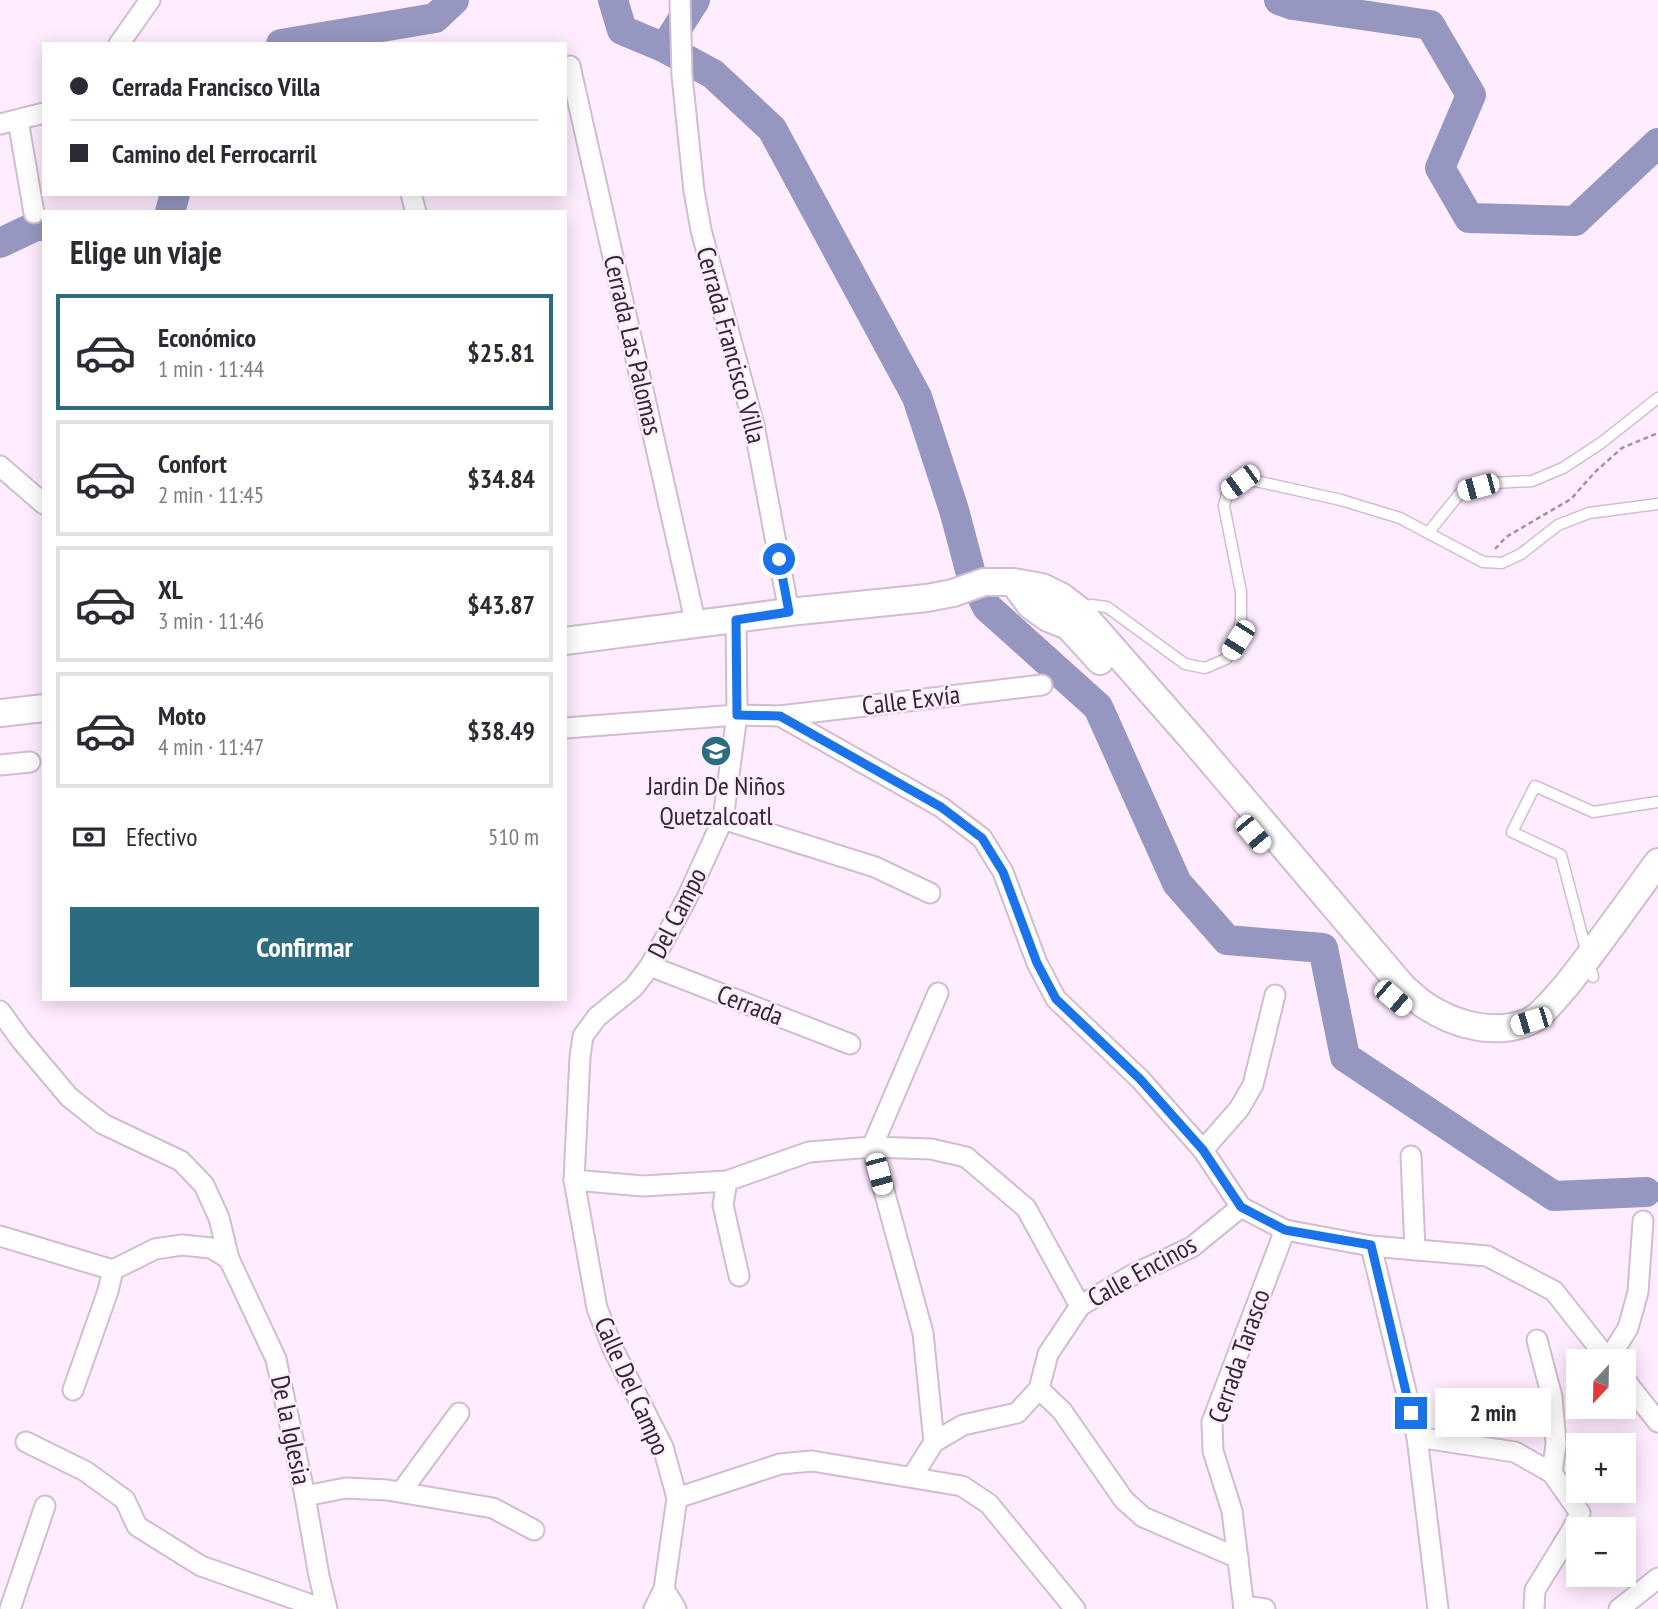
<!DOCTYPE html>
<html lang="es">
<head>
<meta charset="utf-8">
<style>
  :root { --surface:#fff; --page:#f2f2f3; --text:#2b2b33; --muted:#7c7c81; --line:#e1e1e2; --accent:#2b6c80 }
  body { margin:0; font-family:"PT Sans Narrow",sans-serif; background:var(--page); color:var(--text); height:100vh; display:flex; flex-direction:column; font-size:26px; white-space:nowrap }
  * { box-sizing:border-box; margin:0 }
  p { font-size:23px; color:var(--muted) }
  .icon { flex:none; width:38px; height:38px; fill:none; stroke:currentColor; stroke-width:2; stroke-linecap:round; stroke-linejoin:round }
  .map { position:relative; flex:1; overflow:hidden }
  .panel { position:absolute; left:42px; top:210px; width:525px; height:791px; display:flex; flex-direction:column; background:var(--surface); border-radius:0px; box-shadow:0 4px 18px #0003 }
  .panel>* { flex:none }
  .guide { position:absolute; left:42px; top:42px; width:525px; height:154px; border-radius:0px; box-shadow:0 4px 18px #0003; display:grid; align-content:center; height:154px; padding:0 28px; background:var(--surface) }
  .needle { width:46px; rotate:202deg }
  .buttons { position:absolute; left:1566px; top:1349px; display:grid; gap:14px }
  .buttons a { display:grid; place-items:center; width:70px; height:70px; border-radius:0px; background:var(--surface); box-shadow:0 4px 18px #0003; font-size:35px }
  .end { position:absolute; width:32px; height:32px; margin:-16px; border:9px solid #1a73e8; background:#fff; box-shadow:0 0 0 4px #fff }
  .from { border-radius:50% }
  .bubble { position:absolute; height:49px; border-radius:0px; background:var(--surface); box-shadow:0 4px 18px #0003; font-size:23px; font-weight:600; line-height:49px; text-align:center }
  .car { position:absolute; width:21px; height:42px; margin:-21px -10px; border-radius:9px; box-shadow:0 0 5px 2px #0007; background:linear-gradient(#fff 24%,#345 0 40%,#fff 0 76%,#345 0 86%,#fff 0) }
  .guide b { display:flex; align-items:center; gap:24px; height:66px; font-size:26px }
  .guide b+b { border-top:2px solid var(--line) }
  .guide i { width:18px; height:18px; background:var(--text) }
  ul { padding:0; list-style:none }
  li { display:flex; align-items:center; gap:21px; height:116px; margin:0 14px 10px; padding:0 14px; border:4px solid var(--line); border-radius:0px }
  li div { flex:1 }
  li b { display:block; font-size:26px }
  li em { font-style:normal; font-weight:600 }
  li.current { border-color:var(--accent) }
  li>.icon { width:63px; height:63px; stroke-width:1.5 }
  h2 { padding:0 28px; font-size:32px; line-height:84px }
  .pay { display:flex; align-items:center; gap:18px; height:77px; padding:0 28px; font-size:26px }
  .pay p { margin-inline-start:auto }
  .primary-button { display:flex; gap:14px; margin-top:auto; padding:14px 28px }
  .primary-button a { flex:1; height:80px; border-radius:0px; background:var(--accent); color:#fff; font-size:28px; font-weight:600; line-height:80px; text-align:center }
  .map>svg:first-child { display:block }
  .lines { fill:none; stroke-linecap:round; stroke-linejoin:round }
  .river { stroke:#9697c1; stroke-width:30 }
  .service-casing { stroke:#d1bcd2; stroke-width:13 }
  .minor-casing { stroke:#d1bcd2; stroke-width:23 }
  .secondary-casing { stroke:#d1bcd2; stroke-width:30 }
  .path { stroke:#a192a1; stroke-width:2.5; stroke-dasharray:5 3.5; stroke-linecap:butt }
  .service { stroke:#fff; stroke-width:10 }
  .minor { stroke:#fff; stroke-width:19 }
  .secondary { stroke:#fff; stroke-width:26 }
  .route { stroke:#1a73e8; stroke-width:9 }
  .labels { text-anchor:middle; stroke-width:5; stroke-linejoin:round; paint-order:stroke }
  .street-label { font-size:26px; fill:#312831; stroke:#ffecff }
  .poi-label { font-size:26px; fill:#312831; stroke:#ffecff }
</style>
</head>
<body>
<div class="map">
<svg width="1658" height="1609" viewBox="0 0 1658 1609">
  <rect width="100%" height="100%" fill="#ffecff"/>
  <g class="lines">
    <g class="river">
      <polyline points="613,0 622,30 665,48 713,74 772,129 917,397 954,510 971,574 987,607 1098,707 1177,883 1227,940 1323,948 1345,1057 1554,1196 1646,1192"/>
      <polyline points="1279,0 1293,5 1430,25 1471,95 1440,168 1469,218 1575,221 1658,143"/>
      <polyline points="669,41 695,0"/>
      <polyline points="281,44 435,18 454,0"/>
      <polyline points="170,212 175,194"/>
      <polyline points="0,243 36,226 44,226"/>
    </g>
    <g class="service-casing">
      <g id="service">
        <polyline points="1428,533 1461,492 1494,483 1532,481 1563,468 1601,443 1658,398"/>
        <polyline points="1081,609 1091,605 1107,607 1185,664 1205,668 1226,659 1238,640 1241,618 1241,592 1224,506 1228,490 1240,482 1256,481 1341,500 1400,518 1483,562 1502,563 1521,554 1558,525 1589,513 1658,504"/>
        <polyline points="1593,977 1561,855 1512,832 1535,786 1593,812 1657,802"/>
      </g>
    </g>
    <g class="minor-casing">
      <g id="minor">
        <polyline points="680,0 682,76 694,191 701,230 754,425 789,612"/>
        <polyline points="119,44 150,0"/>
        <polyline points="570,66 696,625"/>
        <polyline points="18,120 34,213"/>
        <polyline points="0,124 44,113"/>
        <polyline points="411,194 416,212"/>
        <polyline points="0,466 44,504"/>
        <polyline points="780,716 1042,685"/>
        <polyline points="565,728 737,715 780,716 941,807 982,838 1003,872 1037,963 1056,999 1140,1079 1203,1150 1241,1207 1285,1230 1371,1246 1487,1256 1554,1291 1610,1362"/>
        <polyline points="0,765 30,762"/>
        <polyline points="723,819 875,867 930,893"/>
        <polyline points="650,966 850,1044"/>
        <polyline points="0,1011 21,1040 69,1097 103,1124 181,1161 204,1185 219,1218 229,1259 276,1359 305,1496 319,1576 327,1609"/>
        <polyline points="1203,1150 1239,1109 1253,1085 1275,995"/>
        <polyline points="1411,1156 1415,1250"/>
        <polyline points="574,1180 643,1186 727,1181 809,1152 872,1147 931,1149 966,1157 1026,1208 1080,1306"/>
        <polyline points="727,1181 723,1205 739,1276"/>
        <polyline points="0,1236 113,1270 155,1249 182,1245 211,1248 229,1259"/>
        <polyline points="1371,1246 1417,1437 1438,1609"/>
        <polyline points="1537,1340 1552,1397 1556,1444 1552,1473"/>
        <polyline points="1608,1360 1628,1328 1638,1292 1643,1221"/>
        <polyline points="1624,1379 1658,1422"/>
        <polyline points="1039,1389 1062,1411 1124,1500 1143,1517 1238,1558"/>
        <polyline points="73,1390 108,1291 113,1270"/>
        <polyline points="1417,1437 1515,1452 1552,1473 1580,1513 1572,1530 1535,1590 1534,1609"/>
        <polyline points="26,1442 85,1471 125,1500 137,1526 201,1566 323,1609"/>
        <polyline points="934,1442 923,1333 872,1147 938,993"/>
        <polyline points="912,1477 934,1442 963,1425 1017,1413 1039,1389 1048,1354 1080,1306 1132,1275 1192,1247 1241,1207"/>
        <polyline points="401,1492 459,1413"/>
        <polyline points="305,1496 346,1488 387,1490 493,1508 534,1530"/>
        <polyline points="677,1498 780,1464 812,1461 962,1486 989,1504 1075,1609"/>
        <polyline points="664,1589 676,1609"/>
        <polyline points="1244,1606 1265,1609"/>
        <polyline points="10,1609 45,1506"/>
        <polyline points="654,1609 664,1589 677,1498 663,1447 613,1349 597,1308 574,1180 580,1057 583,1036 597,1017 634,987 650,966 687,898 723,819 737,715 736,619"/>
        <polyline points="1244,1609 1232,1511 1213,1451 1212,1422 1285,1230"/>
        <polyline points="1619,1609 1658,1578"/>
      </g>
    </g>
    <g class="secondary-casing">
      <g id="secondary">
        <polyline points="1013,582 1031,606 1048,618 1068,626 1100,661"/>
        <path d="M565 641 789 612 927 598 953 593 984 582H1013L1042 587 1062 597 1079 610 1194 741 1402 986C1410 993 1418 1001 1426 1006 1455 1025 1495 1036 1528 1022 1541 1017 1556 997 1566 986 1598 946 1628 903 1658 862"/>
        <polyline points="0,713 44,708"/>
      </g>
    </g>
    <polyline class="path" points="1495,549 1506,537 1571,499 1595,472 1622,448 1658,433"/>
    <use href="#service" class="service"/>
    <use href="#minor" class="minor"/>
    <use href="#secondary" class="secondary"/>
  </g>
  <g class="lines">
    <polyline class="route" points="779,559 789,612 736,620 737,715 780,716 941,807 982,838 1003,872 1037,963 1056,999 1140,1079 1156,1097 1203,1150 1241,1207 1285,1230 1371,1245 1411,1413"/>
  </g>
  <defs>
    <g id="school-disc" transform="scale(1.575)"><circle r="9.5" fill="#2b6c80" stroke="#ffecff"/><path d="M0-5L7-2L0 1L-7-2ZM-4 1L0 2.5L4 1V4Q0 6-4 4Z" fill="#fff"/></g>
  </defs>
  <g fill-rule="evenodd">
    <use href="#school-disc" x="716" y="751"/>
  </g>
  <g class="labels">
    <g class="street-label">
      <text transform="translate(633 345) rotate(77)" y="9">Cerrada Las Palomas</text>
      <text transform="translate(731 345) rotate(75)" y="9">Cerrada Francisco Villa</text>
      <text transform="translate(911 700) rotate(-7)" y="9">Calle Exvía</text>
      <text transform="translate(677 913) rotate(-63)" y="9">Del Campo</text>
      <text transform="translate(750 1005) rotate(21)" y="9">Cerrada</text>
      <text transform="translate(1142 1271) rotate(-29)" y="9">Calle Encinos</text>
      <text transform="translate(1239 1356) rotate(-71)" y="9">Cerrada Tarasco</text>
      <text transform="translate(632 1386) rotate(66)" y="9">Calle Del Campo</text>
      <text transform="translate(291 1430) rotate(78)" y="9">De la Iglesia</text>
    </g>
    <g class="poi-label">
      <text x="716" y="795">Jardin De Niños<tspan x="716" dy="30">Quetzalcoatl</tspan></text>
    </g>
  </g>
</svg>
<div class="buttons">
<a><svg class="needle" viewBox="-14 -14 28 28"><path d="M0-13l5 13h-10z" fill="#e53935"/><path d="M0 13l5-13h-10z" fill="#7c7c81"/></svg></a>
<a>+</a>
<a>−</a>
</div>
<i class="end from" style="left:779px;top:559px"></i>
<i class="end" style="left:1411px;top:1413px"></i>
<div class="bubble" style="left:1435px;top:1388px;width:116px">2 min</div>
<i class="car" style="left:1240px;top:482px;rotate:234deg"></i>
<i class="car" style="left:1478px;top:487px;rotate:255deg"></i>
<i class="car" style="left:1238px;top:640px;rotate:212deg"></i>
<i class="car" style="left:1253px;top:834px;rotate:140deg"></i>
<i class="car" style="left:1393px;top:998px;rotate:131deg"></i>
<i class="car" style="left:1531px;top:1021px;rotate:253deg"></i>
<i class="car" style="left:879px;top:1174px;rotate:165deg"></i>
<div class="guide">
<b><i class="from"></i>Cerrada Francisco Villa</b>
<b><i></i>Camino del Ferrocarril</b>
</div>
<section class="panel">
<h2>Elige un viaje</h2>
<ul>
<li class="current"><svg class="icon" aria-label="car" viewBox="0 0 24 24"><path d="M5 17H2v-5l4-1 3-4h7l3 4 3 1v5h-3M9 17h6M6 11h13"/><circle cx="7" cy="17" r="2"/><circle cx="17" cy="17" r="2"/></svg><div><b>Económico</b><p>1 min · 11:44</p></div><em>$25.81</em></li>
<li><svg class="icon" aria-label="car" viewBox="0 0 24 24"><path d="M5 17H2v-5l4-1 3-4h7l3 4 3 1v5h-3M9 17h6M6 11h13"/><circle cx="7" cy="17" r="2"/><circle cx="17" cy="17" r="2"/></svg><div><b>Confort</b><p>2 min · 11:45</p></div><em>$34.84</em></li>
<li><svg class="icon" aria-label="car" viewBox="0 0 24 24"><path d="M5 17H2v-5l4-1 3-4h7l3 4 3 1v5h-3M9 17h6M6 11h13"/><circle cx="7" cy="17" r="2"/><circle cx="17" cy="17" r="2"/></svg><div><b>XL</b><p>3 min · 11:46</p></div><em>$43.87</em></li>
<li><svg class="icon" aria-label="car" viewBox="0 0 24 24"><path d="M5 17H2v-5l4-1 3-4h7l3 4 3 1v5h-3M9 17h6M6 11h13"/><circle cx="7" cy="17" r="2"/><circle cx="17" cy="17" r="2"/></svg><div><b>Moto</b><p>4 min · 11:47</p></div><em>$38.49</em></li>
</ul>
<div class="pay"><svg class="icon" aria-label="cash" viewBox="0 0 24 24"><path d="M3 7h18v10H3z"/><circle cx="12" cy="12" r="2"/></svg>Efectivo<p>510 m</p></div>
<div class="primary-button"><a>Confirmar</a></div>
</section>
</div>
</body>
</html>
